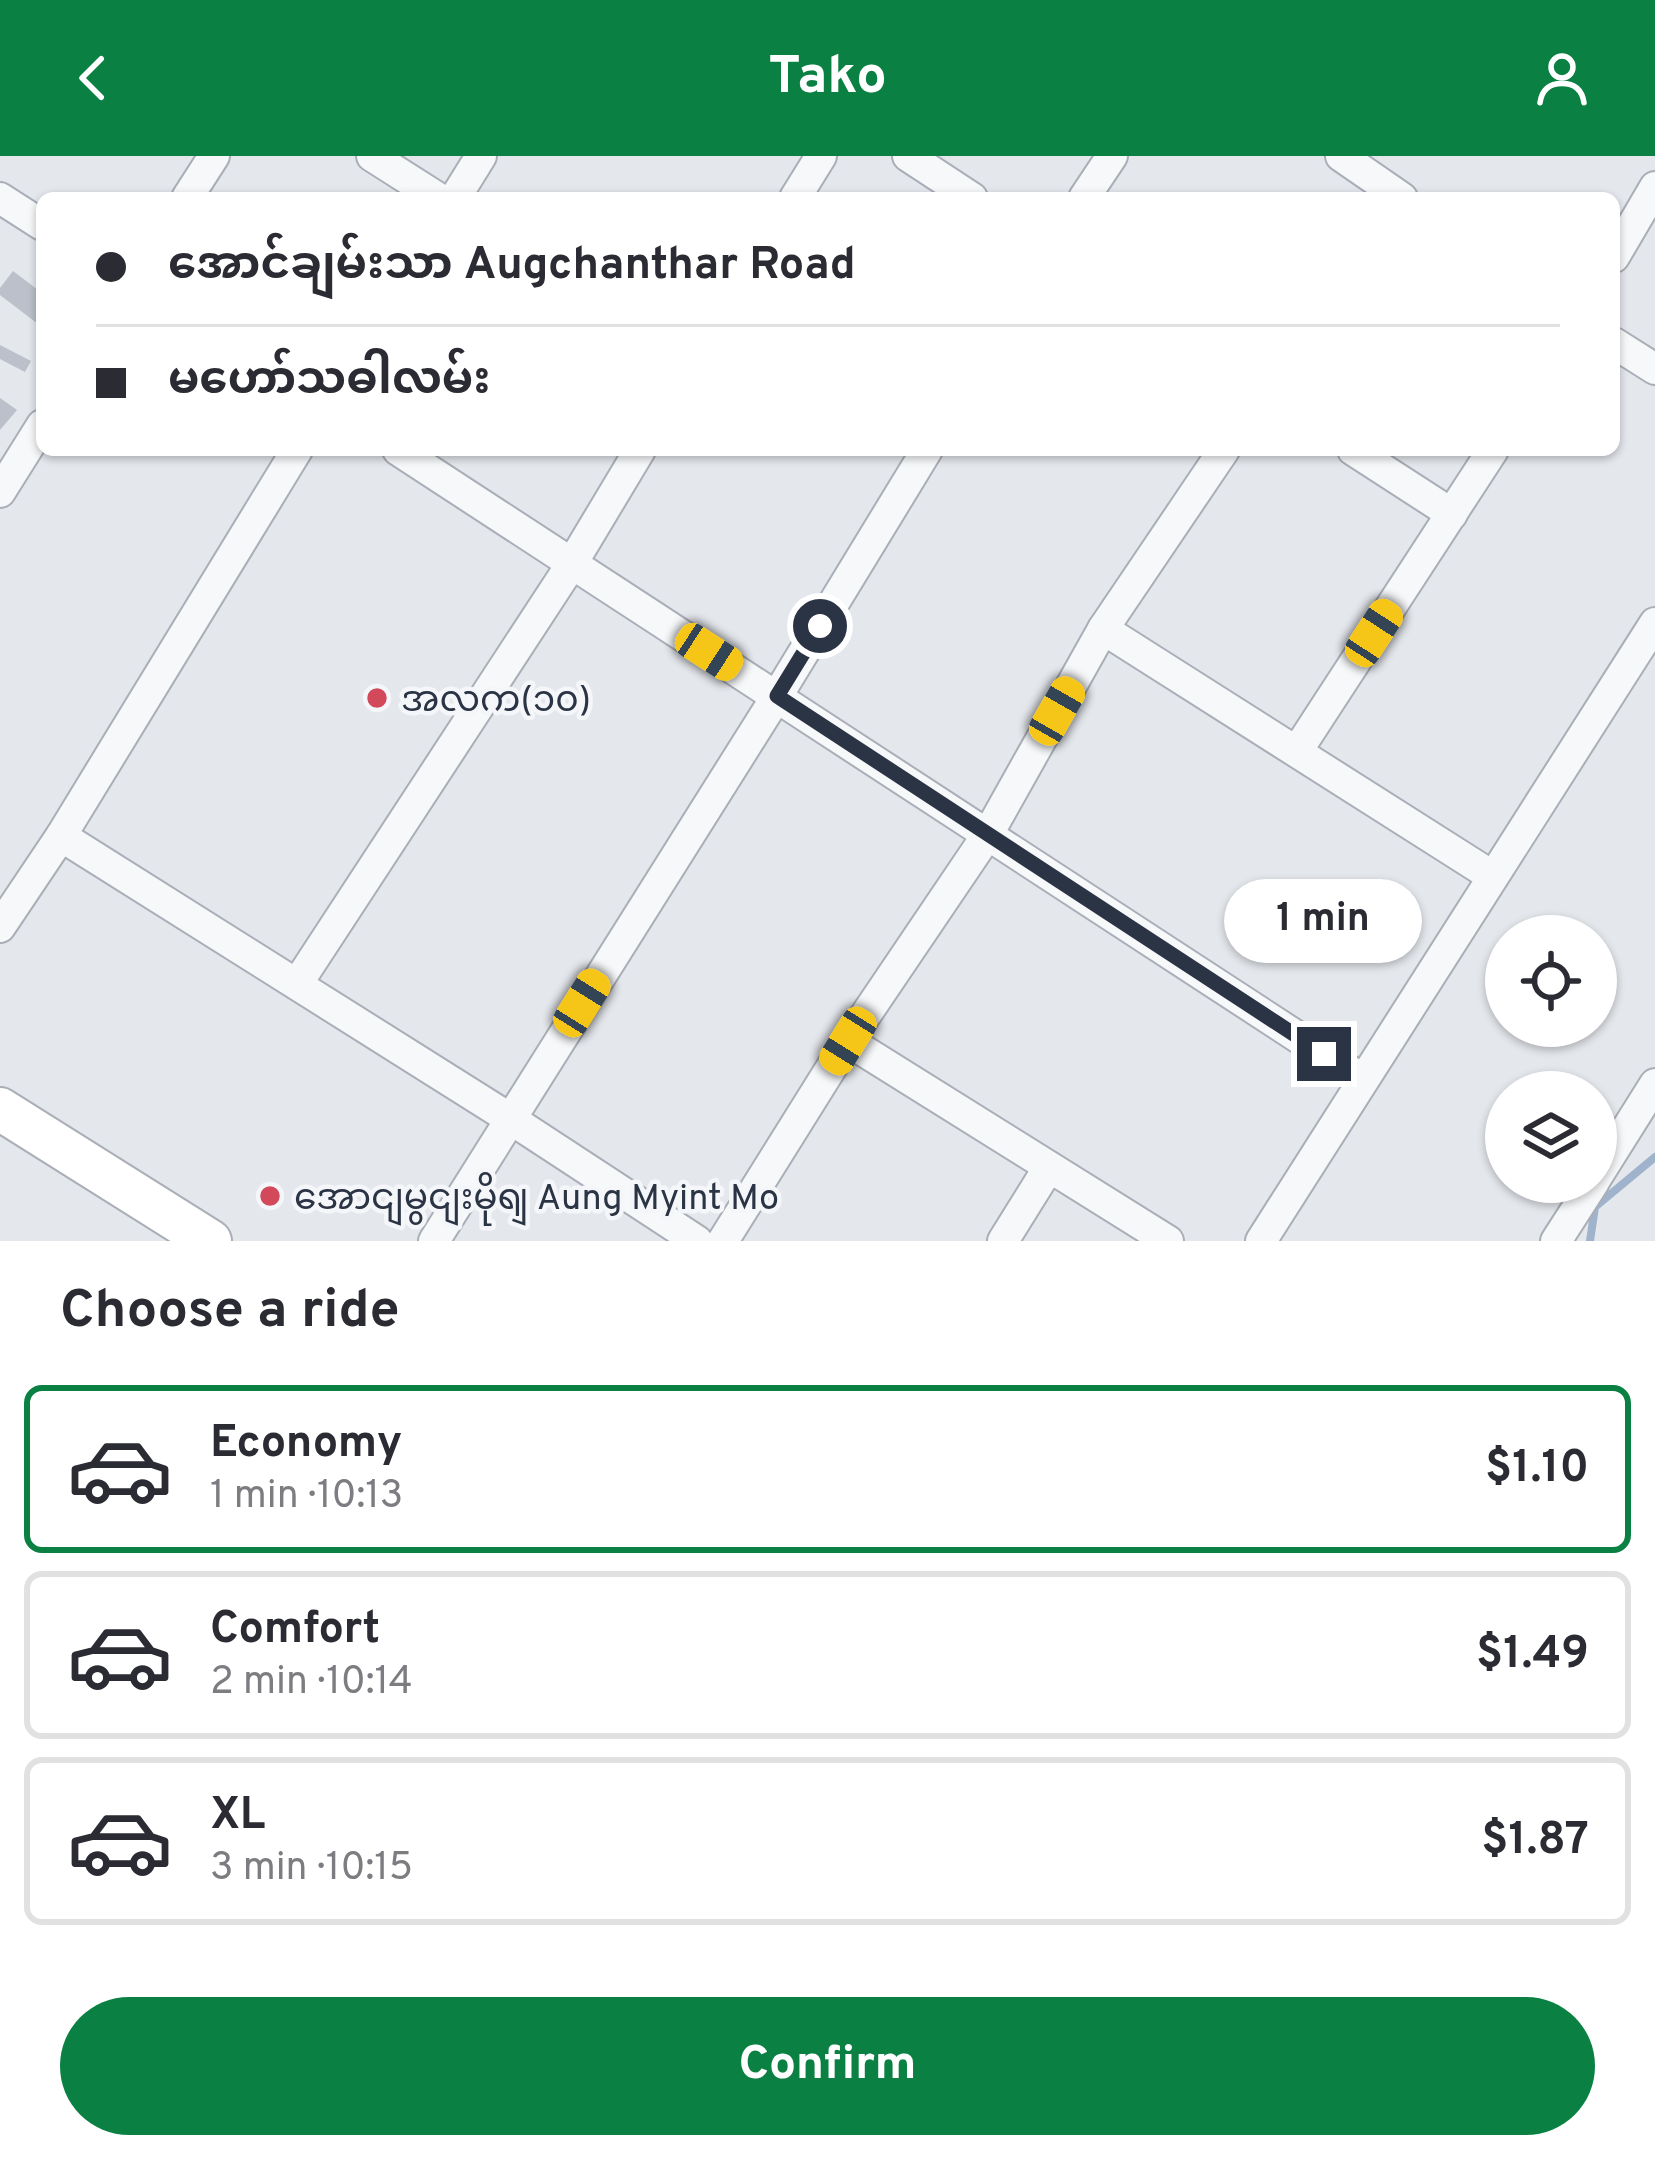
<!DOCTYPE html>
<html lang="en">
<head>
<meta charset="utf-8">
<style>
  :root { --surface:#fff; --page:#f2f2f3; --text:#2b2b33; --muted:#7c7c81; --line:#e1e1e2; --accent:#0b8043 }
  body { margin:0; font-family:Overpass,"Noto Sans Myanmar",sans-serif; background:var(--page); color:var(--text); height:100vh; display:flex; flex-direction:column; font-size:45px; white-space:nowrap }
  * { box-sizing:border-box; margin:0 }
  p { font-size:39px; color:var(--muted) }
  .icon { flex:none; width:66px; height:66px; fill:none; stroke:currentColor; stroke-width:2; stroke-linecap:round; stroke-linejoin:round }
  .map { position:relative; height:1085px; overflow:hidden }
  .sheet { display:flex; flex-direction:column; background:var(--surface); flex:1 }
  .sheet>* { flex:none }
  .hud { position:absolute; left:36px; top:36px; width:1584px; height:264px; border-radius:18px; box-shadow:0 3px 9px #0004; display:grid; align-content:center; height:264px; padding:0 60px; background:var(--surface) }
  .controls { position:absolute; left:1485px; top:759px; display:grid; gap:24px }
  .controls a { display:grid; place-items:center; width:132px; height:132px; border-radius:50%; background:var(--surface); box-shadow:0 3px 9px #0004; font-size:60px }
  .end { position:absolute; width:54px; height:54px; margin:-27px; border:15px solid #2b3445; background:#fff; box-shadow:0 0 0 6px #fff }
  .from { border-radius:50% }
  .bubble { position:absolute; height:84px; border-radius:42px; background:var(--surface); box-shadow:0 3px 9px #0004; font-size:39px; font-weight:700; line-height:84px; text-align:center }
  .car { position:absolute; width:36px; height:72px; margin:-36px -18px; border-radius:15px; box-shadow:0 0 9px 3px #0007; background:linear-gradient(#f5c518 24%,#345 0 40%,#f5c518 0 76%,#345 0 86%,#f5c518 0) }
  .hud b { display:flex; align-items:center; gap:42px; height:114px; font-size:45px }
  .hud b+b { border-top:3px solid var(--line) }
  .hud i { width:30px; height:30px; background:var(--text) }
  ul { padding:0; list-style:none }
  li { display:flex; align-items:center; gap:36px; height:168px; margin:0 24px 18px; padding:0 36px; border:6px solid var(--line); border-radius:18px }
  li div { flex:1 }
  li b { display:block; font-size:45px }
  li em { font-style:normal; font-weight:700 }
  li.selected { border-color:var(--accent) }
  li>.icon { width:108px; height:108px; stroke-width:1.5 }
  h2 { padding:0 60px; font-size:54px; line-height:144px }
  .action { display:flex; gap:24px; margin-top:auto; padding:24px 60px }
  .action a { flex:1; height:138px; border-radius:72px; background:var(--accent); color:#fff; font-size:48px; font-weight:700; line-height:138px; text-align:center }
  header { display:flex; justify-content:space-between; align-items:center; height:156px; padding:0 60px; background:var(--accent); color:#fff; font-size:54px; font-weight:700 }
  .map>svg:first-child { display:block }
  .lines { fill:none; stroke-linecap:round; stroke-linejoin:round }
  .stream { stroke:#9fb4cc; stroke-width:8 }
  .building { fill:#bbc0ca }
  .street-casing { stroke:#a9aeb7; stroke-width:34 }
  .secondary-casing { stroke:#a9aeb7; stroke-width:46 }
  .street { stroke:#f7f8fa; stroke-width:30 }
  .secondary { stroke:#fff; stroke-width:42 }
  .route { stroke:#2b3445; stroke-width:15 }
  .poi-dot { fill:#d1495b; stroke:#f4f6f9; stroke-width:4.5 }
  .labels { text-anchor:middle; stroke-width:9; stroke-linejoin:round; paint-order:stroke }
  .poi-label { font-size:36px; fill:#2b3445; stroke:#f4f6f9; text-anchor:start }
</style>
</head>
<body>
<header><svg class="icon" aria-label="back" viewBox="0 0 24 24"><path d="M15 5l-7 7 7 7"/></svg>Tako<svg class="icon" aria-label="person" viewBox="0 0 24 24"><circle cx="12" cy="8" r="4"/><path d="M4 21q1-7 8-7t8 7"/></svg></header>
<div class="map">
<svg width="1655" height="1085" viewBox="0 0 1655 1085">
  <rect width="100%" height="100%" fill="#e4e7ec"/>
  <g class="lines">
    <polyline class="stream" points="1590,1085 1595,1051 1655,1001"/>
  </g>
  <g class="building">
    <polygon points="13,115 42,137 42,171 0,139 0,132"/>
    <polygon points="0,189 31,205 25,216 0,203"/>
    <polygon points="0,242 17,254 0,274"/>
  </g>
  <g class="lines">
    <g class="street-casing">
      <g id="street">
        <polyline points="372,0 438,42"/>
        <polyline points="908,0 972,42"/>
        <polyline points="1341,0 1402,42"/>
        <polyline points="0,42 42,69"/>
        <polyline points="187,42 214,0"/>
        <polyline points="455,42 481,0"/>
        <polyline points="795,42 821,0"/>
        <polyline points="1084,42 1112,0"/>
        <polyline points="1614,101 1655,31"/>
        <polyline points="1614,187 1655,213"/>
        <polyline points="398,294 1362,923"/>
        <polyline points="1353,294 1452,358"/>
        <polyline points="0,336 42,269"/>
        <polyline points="1103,473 1492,720"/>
        <polyline points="1297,595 1493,294"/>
        <polyline points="61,680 509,962 697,1085"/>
        <polyline points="0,771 61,680 297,294"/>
        <polyline points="297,828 571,409 640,294"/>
        <polyline points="848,885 1168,1085"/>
        <polyline points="1596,1022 1655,928"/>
        <polyline points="434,1085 777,540 927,294"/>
        <polyline points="723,1085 848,885 988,678 1103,473 1224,294"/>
        <polyline points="1003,1085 1049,1011"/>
        <polyline points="1261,1085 1655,467"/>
        <polyline points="1556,1085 1594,1026"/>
      </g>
    </g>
    <g class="secondary-casing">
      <polyline id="secondary" points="0,953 210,1085"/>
    </g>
    <use href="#street" class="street"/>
    <use href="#secondary" class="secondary"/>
  </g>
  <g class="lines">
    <polyline class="route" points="820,470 777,540 1324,898"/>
  </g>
  <g class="poi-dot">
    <circle cx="377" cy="542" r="12"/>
    <circle cx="270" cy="1040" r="12"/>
  </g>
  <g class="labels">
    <g class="poi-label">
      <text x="401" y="555">အလက(၁၀)</text>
      <text x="294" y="1053">အောငျမွငျးမိုရျ Aung Myint Mo</text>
    </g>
  </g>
</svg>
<div class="controls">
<a><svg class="icon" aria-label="locate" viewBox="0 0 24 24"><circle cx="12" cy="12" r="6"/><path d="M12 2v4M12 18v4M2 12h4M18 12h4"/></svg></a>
<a><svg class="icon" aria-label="layers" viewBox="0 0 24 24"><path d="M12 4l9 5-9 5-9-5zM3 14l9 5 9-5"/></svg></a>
</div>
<i class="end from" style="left:820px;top:470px"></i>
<i class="end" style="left:1324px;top:898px"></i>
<div class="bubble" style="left:1224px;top:723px;width:198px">1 min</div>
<i class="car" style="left:1374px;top:477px;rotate:33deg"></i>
<i class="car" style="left:709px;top:496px;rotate:123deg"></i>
<i class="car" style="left:1057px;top:555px;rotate:30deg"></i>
<i class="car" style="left:582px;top:847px;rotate:32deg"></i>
<i class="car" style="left:848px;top:885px;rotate:212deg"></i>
<div class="hud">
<b><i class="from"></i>အောင်ချမ်းသာ Augchanthar Road</b>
<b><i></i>မဟော်သဓါလမ်း</b>
</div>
</div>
<section class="sheet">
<h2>Choose a ride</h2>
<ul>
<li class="selected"><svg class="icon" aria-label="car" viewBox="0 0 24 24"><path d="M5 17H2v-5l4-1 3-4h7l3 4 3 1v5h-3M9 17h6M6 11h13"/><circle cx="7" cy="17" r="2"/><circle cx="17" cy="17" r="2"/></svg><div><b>Economy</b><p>1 min · 10:13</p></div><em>$1.10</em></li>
<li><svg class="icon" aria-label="car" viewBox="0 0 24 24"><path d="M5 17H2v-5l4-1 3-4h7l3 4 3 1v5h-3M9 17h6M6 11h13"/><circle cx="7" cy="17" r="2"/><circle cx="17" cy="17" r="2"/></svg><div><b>Comfort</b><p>2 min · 10:14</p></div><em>$1.49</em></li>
<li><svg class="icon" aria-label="car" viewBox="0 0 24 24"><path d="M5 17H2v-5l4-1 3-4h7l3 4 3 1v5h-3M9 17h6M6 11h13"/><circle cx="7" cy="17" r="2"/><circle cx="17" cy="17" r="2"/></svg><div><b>XL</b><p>3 min · 10:15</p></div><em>$1.87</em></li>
</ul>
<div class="action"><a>Confirm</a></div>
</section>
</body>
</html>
